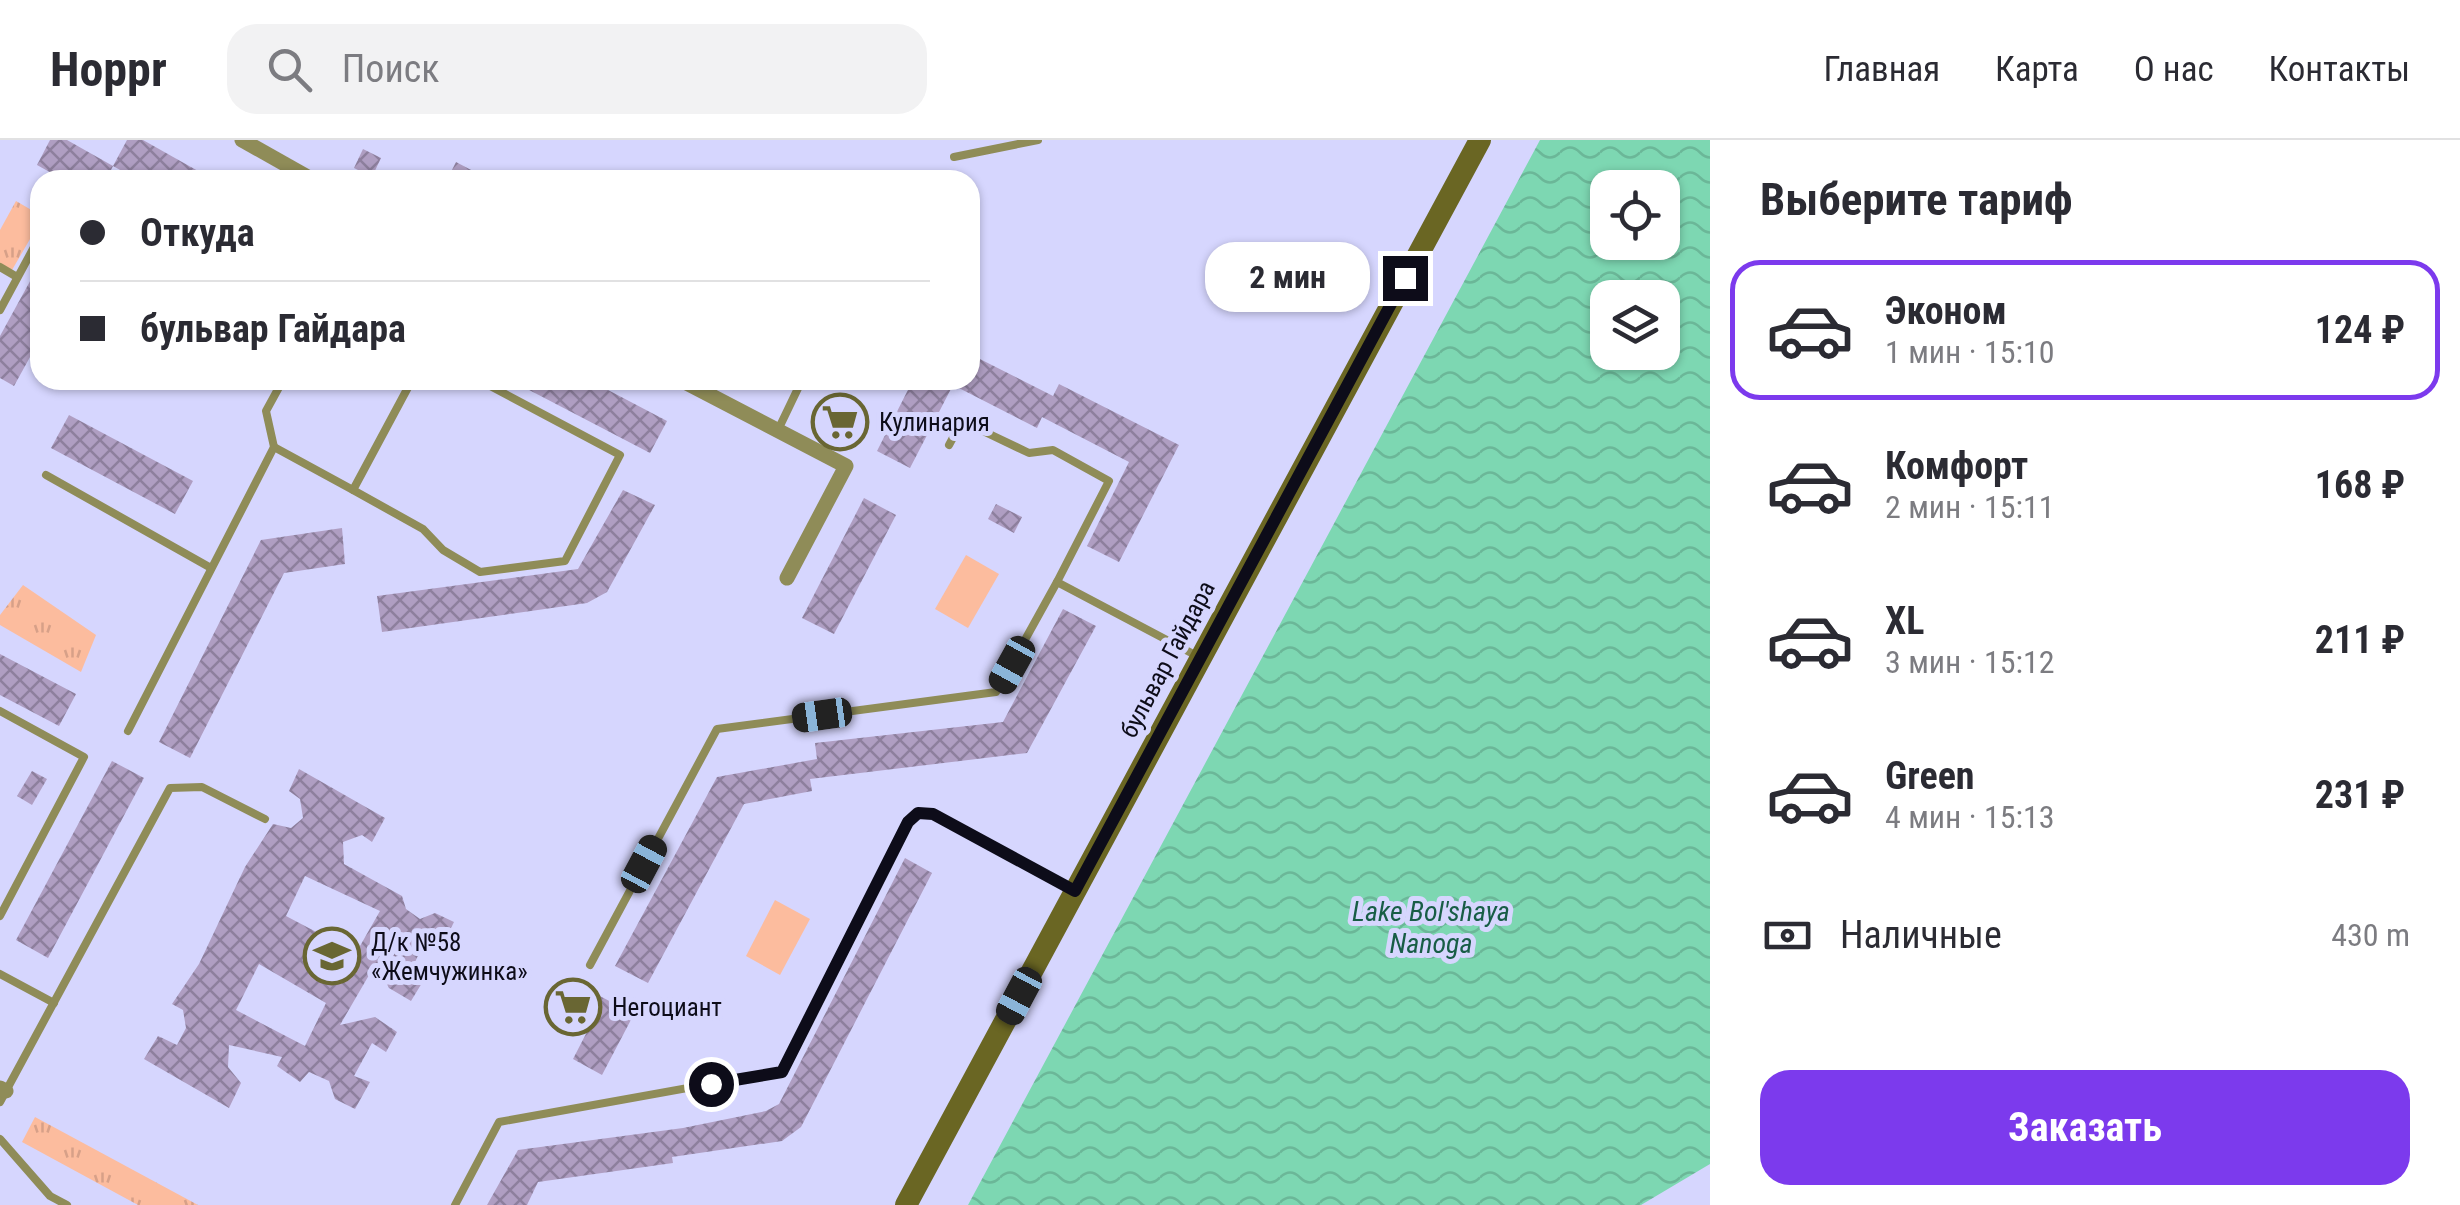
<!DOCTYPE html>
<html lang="ru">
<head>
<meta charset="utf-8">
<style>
  :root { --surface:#fff; --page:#f2f2f3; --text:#2b2b33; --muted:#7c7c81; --line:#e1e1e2; --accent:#7c3aed }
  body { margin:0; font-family:"Roboto Condensed",sans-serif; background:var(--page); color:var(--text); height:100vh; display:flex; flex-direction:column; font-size:38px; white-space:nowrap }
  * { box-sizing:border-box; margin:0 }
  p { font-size:32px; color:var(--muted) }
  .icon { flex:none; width:55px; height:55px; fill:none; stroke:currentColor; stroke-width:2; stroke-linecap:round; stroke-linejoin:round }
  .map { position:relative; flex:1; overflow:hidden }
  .drawer { display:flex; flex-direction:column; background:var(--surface); width:750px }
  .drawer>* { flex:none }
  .top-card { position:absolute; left:30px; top:30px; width:950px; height:220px; border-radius:30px; box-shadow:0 2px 8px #0004; display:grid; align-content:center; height:220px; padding:0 50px; background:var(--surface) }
  .buttons { position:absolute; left:1590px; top:30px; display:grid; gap:20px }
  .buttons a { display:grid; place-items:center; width:90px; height:90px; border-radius:20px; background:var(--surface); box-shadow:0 2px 8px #0004; font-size:50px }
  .end { position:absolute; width:45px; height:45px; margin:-22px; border:12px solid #0d0c19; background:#fff; box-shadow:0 0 0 5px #fff }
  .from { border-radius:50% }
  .bubble { position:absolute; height:70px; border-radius:30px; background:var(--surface); box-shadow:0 2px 8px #0004; font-size:32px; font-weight:700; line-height:70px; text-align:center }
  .car { position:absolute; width:30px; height:60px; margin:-30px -15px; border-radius:12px; box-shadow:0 0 8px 2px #0007; background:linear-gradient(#222 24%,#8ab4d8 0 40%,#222 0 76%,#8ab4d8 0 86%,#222 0) }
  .top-card b { display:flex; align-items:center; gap:35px; height:95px; font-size:38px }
  .top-card b+b { border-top:2px solid var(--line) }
  .top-card i { width:25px; height:25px; background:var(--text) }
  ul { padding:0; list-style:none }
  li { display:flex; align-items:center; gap:30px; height:140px; margin:0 20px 15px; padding:0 30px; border:5px solid transparent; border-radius:30px }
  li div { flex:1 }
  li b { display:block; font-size:38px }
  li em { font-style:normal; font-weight:700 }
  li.active { border-color:var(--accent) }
  li>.icon { width:90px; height:90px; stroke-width:1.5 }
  h2 { padding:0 50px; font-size:45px; line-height:120px }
  .pay { display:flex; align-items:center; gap:25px; height:110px; padding:0 50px; font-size:38px }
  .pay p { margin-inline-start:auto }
  .cta { display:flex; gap:20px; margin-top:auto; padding:20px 50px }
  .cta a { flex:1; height:115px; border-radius:30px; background:var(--accent); color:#fff; font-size:40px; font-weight:700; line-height:115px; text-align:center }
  header { display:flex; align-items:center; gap:60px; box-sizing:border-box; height:140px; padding:0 50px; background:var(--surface); border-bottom:2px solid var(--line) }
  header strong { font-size:48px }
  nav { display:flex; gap:55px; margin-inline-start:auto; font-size:35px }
  .search { width:700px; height:90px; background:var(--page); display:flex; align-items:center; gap:25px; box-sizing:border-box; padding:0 35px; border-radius:30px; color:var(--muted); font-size:38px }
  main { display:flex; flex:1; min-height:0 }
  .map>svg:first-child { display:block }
  .grass { fill:url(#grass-tufts) }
  .garden { fill:#fcbc9e }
  .water { fill:url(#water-waves); fill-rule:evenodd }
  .building { fill:url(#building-cross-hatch); fill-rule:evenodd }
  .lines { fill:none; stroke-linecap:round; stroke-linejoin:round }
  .lane { stroke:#8f8c58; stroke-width:8 }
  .street { stroke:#8f8c58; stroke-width:15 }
  .secondary { stroke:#6a6623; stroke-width:22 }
  .route { stroke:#0d0c19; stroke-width:12 }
  .labels { text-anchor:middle; stroke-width:10; stroke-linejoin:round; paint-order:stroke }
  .poi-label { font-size:25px; fill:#0d0c19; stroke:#d6d6fe; text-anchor:start }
  .street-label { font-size:25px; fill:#0d0c19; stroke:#d6d6fe }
  .water-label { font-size:28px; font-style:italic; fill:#185d46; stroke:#d6d6fe }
</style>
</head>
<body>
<header>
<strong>Hoppr</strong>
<div class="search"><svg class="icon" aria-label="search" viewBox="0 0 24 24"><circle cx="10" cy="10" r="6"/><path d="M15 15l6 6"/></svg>Поиск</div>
<nav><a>Главная</a><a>Карта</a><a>О нас</a><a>Контакты</a></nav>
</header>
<main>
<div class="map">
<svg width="1710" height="1065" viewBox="0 0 1710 1065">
  <defs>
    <pattern id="grass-tufts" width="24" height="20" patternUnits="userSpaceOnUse" patternTransform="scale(2.5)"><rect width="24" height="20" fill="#fcbc9e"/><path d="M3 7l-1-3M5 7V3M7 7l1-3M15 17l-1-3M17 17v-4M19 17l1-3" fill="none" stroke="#d7a088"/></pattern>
    <pattern id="water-waves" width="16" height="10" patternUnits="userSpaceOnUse" patternTransform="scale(2.5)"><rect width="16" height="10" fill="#7dd7b2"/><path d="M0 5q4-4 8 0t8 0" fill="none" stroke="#6bb798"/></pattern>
    <pattern id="building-cross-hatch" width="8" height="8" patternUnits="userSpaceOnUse" patternTransform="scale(2.5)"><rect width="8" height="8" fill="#af9ec2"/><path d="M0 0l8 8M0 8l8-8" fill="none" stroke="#8d7f9d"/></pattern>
  </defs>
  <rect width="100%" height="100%" fill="#d6d6fe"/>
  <g class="grass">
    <polygon points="16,61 40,75 40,82 12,130 0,123 0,90"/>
    <polygon points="23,445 96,495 81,532 0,485 0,475"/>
    <polygon points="35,977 198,1065 138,1065 22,1002"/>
  </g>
  <g class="garden">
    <polygon points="966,415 999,434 968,488 935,469"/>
    <polygon points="775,760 810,779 780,835 746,816"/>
  </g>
  <path class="water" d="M1540 0H1710V1024L1641 1065H968ZM1608 48H1662V102H1608ZM1608 158H1662V212H1608Z"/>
  <g class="building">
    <polygon points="50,0 67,0 113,26 106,40 64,40 37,25"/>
    <polygon points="127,0 143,0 214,40 138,40 113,26"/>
    <polygon points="363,9 381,18 372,37 354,28"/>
    <polygon points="456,22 490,40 447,40"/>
    <polygon points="40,123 40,199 14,246 0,238 0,196"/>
    <polygon points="970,214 1053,256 1059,244 1179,305 1119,422 1087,406 1129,322 1042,277 1037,288 953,245 910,328 877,311 913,240 970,240"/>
    <polygon points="510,240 589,240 667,281 650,313"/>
    <polygon points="834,256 865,271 851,302 840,296 835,307 814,294"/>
    <polygon points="69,275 193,341 175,374 51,308"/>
    <polygon points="623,350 655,365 607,452 587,463 382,492 377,456 578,429"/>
    <polygon points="864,358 896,375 834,494 802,478"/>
    <polygon points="996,364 1022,377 1014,393 988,379"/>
    <polygon points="342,388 345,424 284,433 190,618 159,602 261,400"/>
    <polygon points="1063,469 1096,486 1027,613 810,639 812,651 744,664 648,843 615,826 717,637 817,619 815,603 1003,582"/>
    <polygon points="0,514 76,554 59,586 0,555"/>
    <polygon points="112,621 144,638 48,818 16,800"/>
    <path d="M299 629 385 678 372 702 362 695 343 702 344 724 402 756 406 769 420 779 435 773 454 782 441 808 425 800 411 831 425 838 411 861 389 848 376 823 340 885 375 877 397 892 386 912 372 903 354 936 370 942 355 969 335 959 329 941 309 932 300 942 277 926 282 917 229 905 228 927 241 943 229 968 144 919 158 896 177 905 186 888 183 870 172 864 199 824 245 727 273 684 291 688 303 678 300 659 289 651ZM305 736 380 771 356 813 286 776ZM259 824 326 863 305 906 236 870Z"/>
    <polygon points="32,631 47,639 32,665 17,656"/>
    <polygon points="905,718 932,733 801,987 782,1001 672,1017 673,1023 538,1042 527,1065 487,1065 518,1010 683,988 766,971 779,964"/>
    <polygon points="577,844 634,874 602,935 573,919 589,888 559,874"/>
  </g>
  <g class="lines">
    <g class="lane">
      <polyline points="954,17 1038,0"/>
      <polyline points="584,40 586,35 595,40"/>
      <polyline points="0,127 17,137"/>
      <polyline points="0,170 40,96"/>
      <polyline points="778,290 802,240"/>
      <polyline points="949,305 962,281 1029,313 1053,310 1109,341 1057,442"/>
      <polyline points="274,307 353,350 412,240"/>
      <polyline points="46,335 211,428"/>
      <polyline points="353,350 423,389 443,410 480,432 565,421 620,315 479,240"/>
      <polyline points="0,571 84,617 0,776"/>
      <polyline points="128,591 274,307 266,271 283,240"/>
      <polyline points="590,825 717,589 996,552 1057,442 1199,517"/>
      <polyline points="0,834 54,863"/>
      <polyline points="0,962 170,648 202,647 265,679"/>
      <polyline points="0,999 50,1056 67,1065"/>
      <polyline points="455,1065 499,982 782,931 908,682 918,673 933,674 1071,749"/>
    </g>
    <g class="street">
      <polyline points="242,0 313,40"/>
      <polyline points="681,240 846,326 787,438"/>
      <polyline points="0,948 6,951"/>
    </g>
    <polyline class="secondary" points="906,1065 1480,0"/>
  </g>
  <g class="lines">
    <polyline class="route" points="711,944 782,932 908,682 918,673 933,674 1075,751 1405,138"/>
  </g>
  <defs>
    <g id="supermarket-ring" transform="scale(2.875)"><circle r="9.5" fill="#d6d6fe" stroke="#696633" stroke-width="1.5"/><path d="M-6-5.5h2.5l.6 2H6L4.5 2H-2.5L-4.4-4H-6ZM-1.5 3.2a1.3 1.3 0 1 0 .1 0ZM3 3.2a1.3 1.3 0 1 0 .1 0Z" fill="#696633"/></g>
    <g id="school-ring" transform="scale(2.875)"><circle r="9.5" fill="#d6d6fe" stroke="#696633" stroke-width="1.5"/><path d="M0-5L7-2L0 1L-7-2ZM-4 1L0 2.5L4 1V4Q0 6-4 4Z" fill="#696633"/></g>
  </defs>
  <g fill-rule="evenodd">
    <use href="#supermarket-ring" x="840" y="282"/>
    <use href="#school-ring" x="332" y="816"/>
    <use href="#supermarket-ring" x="573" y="867"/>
  </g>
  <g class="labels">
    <g class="poi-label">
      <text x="879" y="291">Кулинария</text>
      <text x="371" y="811">Д/к №58<tspan x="371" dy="29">«Жемчужинка»</tspan></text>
      <text x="612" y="876">Негоциант</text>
    </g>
    <g class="street-label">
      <text transform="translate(1167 519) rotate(-62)" y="9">бульвар Гайдара</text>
    </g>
    <g class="water-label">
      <text x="1431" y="781">Lake Bol'shaya<tspan x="1431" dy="32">Nanoga</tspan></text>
    </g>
  </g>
</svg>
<div class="buttons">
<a><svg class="icon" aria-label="locate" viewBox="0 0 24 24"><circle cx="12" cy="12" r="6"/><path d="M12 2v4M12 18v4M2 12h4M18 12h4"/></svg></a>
<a><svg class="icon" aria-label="layers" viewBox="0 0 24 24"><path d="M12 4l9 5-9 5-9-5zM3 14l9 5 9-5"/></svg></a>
</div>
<i class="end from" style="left:711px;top:944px"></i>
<i class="end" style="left:1405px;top:138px"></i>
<div class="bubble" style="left:1205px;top:102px;width:165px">2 мин</div>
<i class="car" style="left:1012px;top:525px;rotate:209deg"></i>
<i class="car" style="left:822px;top:575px;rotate:262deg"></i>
<i class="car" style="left:644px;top:724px;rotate:28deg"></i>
<i class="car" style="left:1019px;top:856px;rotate:208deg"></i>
<div class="top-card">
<b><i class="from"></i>Откуда</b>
<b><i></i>бульвар Гайдара</b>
</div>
</div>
<section class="drawer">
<h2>Выберите тариф</h2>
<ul>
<li class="active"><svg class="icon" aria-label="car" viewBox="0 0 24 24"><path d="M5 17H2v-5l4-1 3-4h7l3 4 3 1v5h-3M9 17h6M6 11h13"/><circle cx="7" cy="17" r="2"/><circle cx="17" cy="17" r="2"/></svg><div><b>Эконом</b><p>1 мин · 15:10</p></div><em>124 ₽</em></li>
<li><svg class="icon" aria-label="car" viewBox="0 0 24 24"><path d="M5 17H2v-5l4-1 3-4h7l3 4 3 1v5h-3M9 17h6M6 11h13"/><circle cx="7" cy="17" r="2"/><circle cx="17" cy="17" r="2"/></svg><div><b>Комфорт</b><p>2 мин · 15:11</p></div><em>168 ₽</em></li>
<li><svg class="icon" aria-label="car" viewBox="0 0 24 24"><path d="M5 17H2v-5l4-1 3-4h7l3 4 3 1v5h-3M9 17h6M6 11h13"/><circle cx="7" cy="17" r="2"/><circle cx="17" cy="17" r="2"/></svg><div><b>XL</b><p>3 мин · 15:12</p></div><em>211 ₽</em></li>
<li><svg class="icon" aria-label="car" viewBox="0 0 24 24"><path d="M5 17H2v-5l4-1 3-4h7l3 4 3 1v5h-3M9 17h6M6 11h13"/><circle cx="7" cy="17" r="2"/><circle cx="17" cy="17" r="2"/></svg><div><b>Green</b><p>4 мин · 15:13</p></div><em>231 ₽</em></li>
</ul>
<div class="pay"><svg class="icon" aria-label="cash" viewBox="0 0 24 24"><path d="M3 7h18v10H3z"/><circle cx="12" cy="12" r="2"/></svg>Наличные<p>430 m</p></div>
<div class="cta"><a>Заказать</a></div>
</section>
</main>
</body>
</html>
